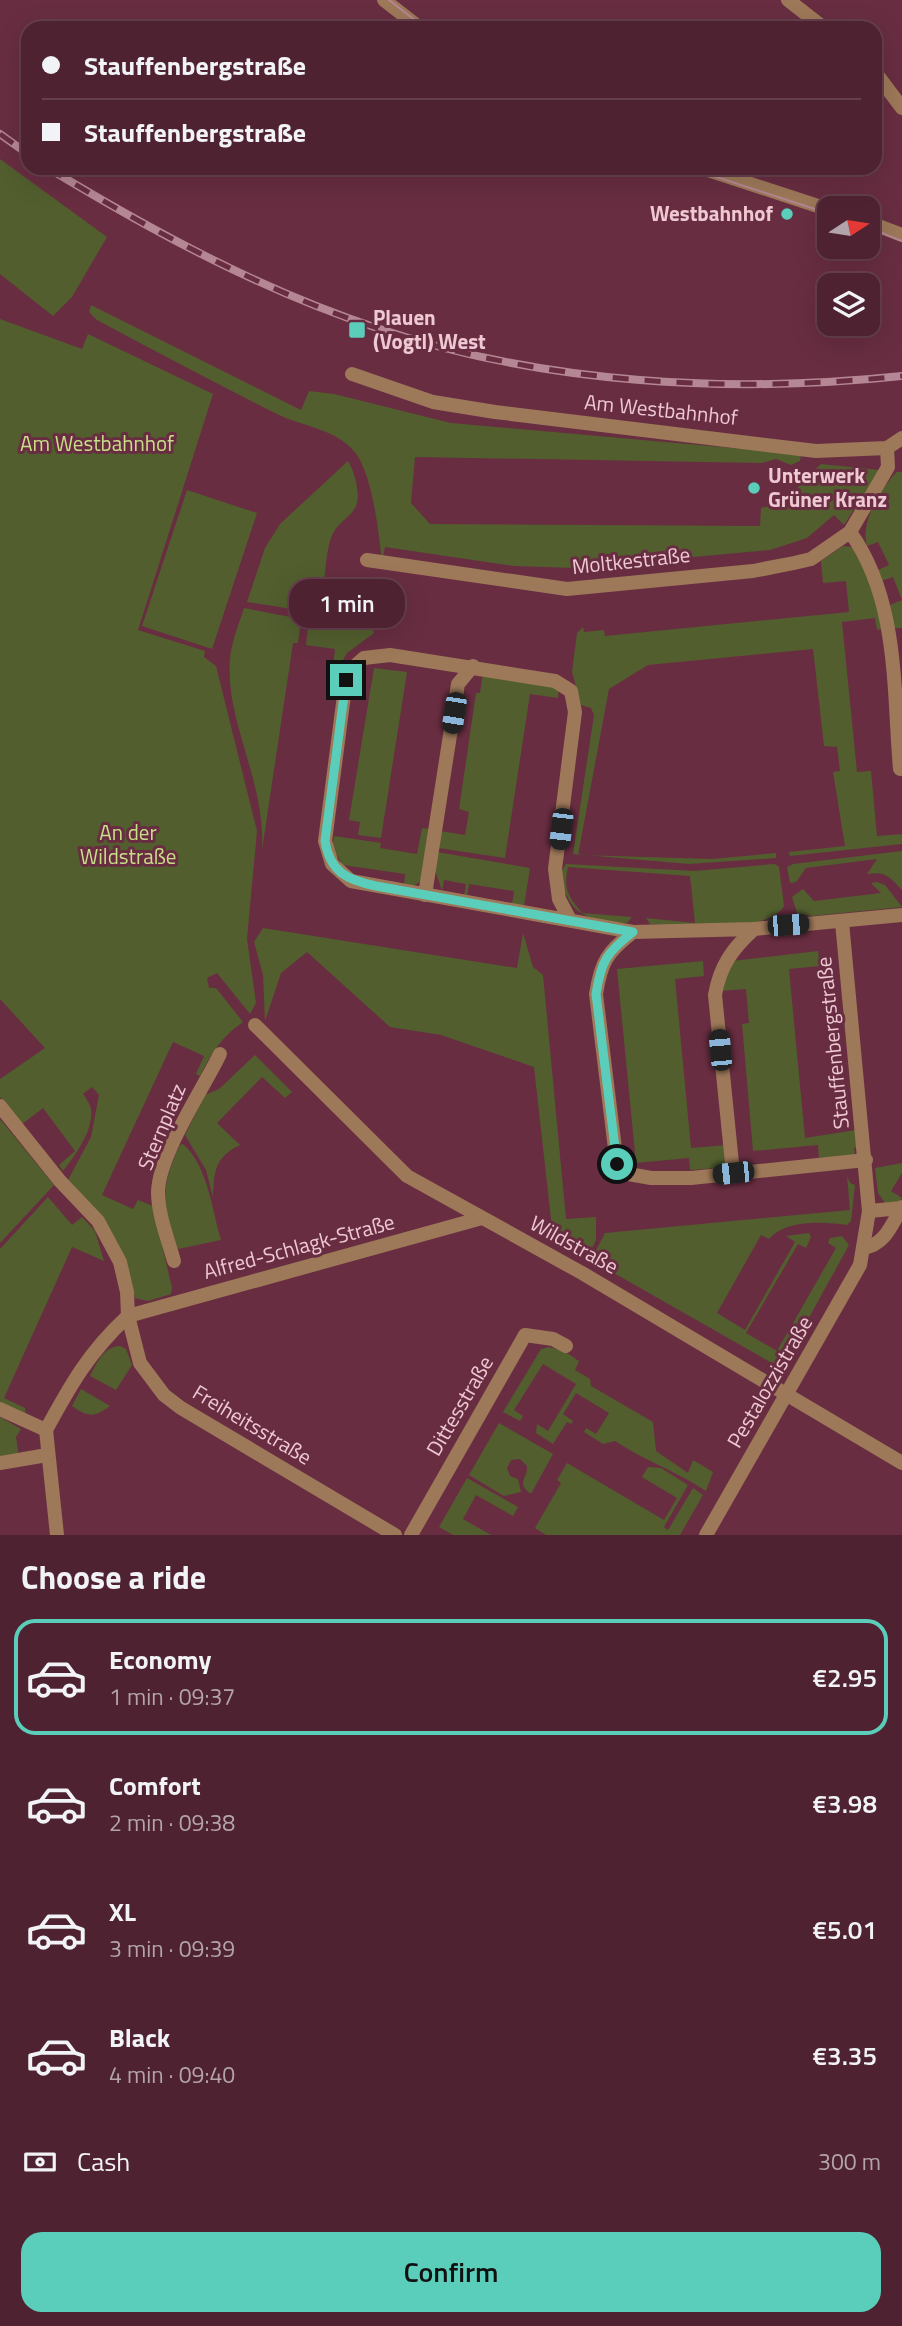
<!DOCTYPE html>
<html lang="en">
<head>
<meta charset="utf-8">
<style>
  :root { --surface:#4e2231; --page:#582f3d; --text:#f1f3f6; --muted:#b3a4ab; --line:#653f4d; --accent:#5bcebb }
  body { margin:0; font-family:"Titillium Web",sans-serif; background:var(--page); color:var(--text); height:100vh; display:flex; flex-direction:column; font-size:26px; white-space:nowrap }
  * { box-sizing:border-box; margin:0 }
  p { font-size:23px; color:var(--muted) }
  .icon { flex:none; width:38px; height:38px; fill:none; stroke:currentColor; stroke-width:2; stroke-linecap:round; stroke-linejoin:round }
  .map { position:relative; height:1535px; overflow:hidden }
  .drawer { display:flex; flex-direction:column; background:var(--surface); flex:1 }
  .drawer>* { flex:none }
  .top-card { position:absolute; left:21px; top:21px; width:861px; height:154px; border-radius:21px; box-shadow:0 7px 28px #0002,0 0 0 2px var(--line); display:grid; align-content:center; height:154px; padding:0 21px; background:var(--surface) }
  .needle { width:46px; rotate:78deg }
  .controls { position:absolute; left:817px; top:196px; display:grid; gap:14px }
  .controls a { display:grid; place-items:center; width:63px; height:63px; border-radius:14px; background:var(--surface); box-shadow:0 7px 28px #0002,0 0 0 2px var(--line); font-size:35px }
  .end { position:absolute; width:32px; height:32px; margin:-16px; border:9px solid #5bcebb; background:#111; box-shadow:0 0 0 4px #111 }
  .from { border-radius:50% }
  .bubble { position:absolute; height:49px; border-radius:21px; background:var(--surface); box-shadow:0 7px 28px #0002,0 0 0 2px var(--line); font-size:23px; font-weight:600; line-height:49px; text-align:center }
  .car { position:absolute; width:21px; height:42px; margin:-21px -10px; border-radius:9px; box-shadow:0 0 5px 2px #0007; background:linear-gradient(#222 24%,#8ab4d8 0 40%,#222 0 76%,#8ab4d8 0 86%,#222 0) }
  .top-card b { display:flex; align-items:center; gap:24px; height:66px; font-size:26px }
  .top-card b+b { border-top:2px solid var(--line) }
  .top-card i { width:18px; height:18px; background:var(--text) }
  ul { padding:0; list-style:none }
  li { display:flex; align-items:center; gap:21px; height:116px; margin:0 14px 10px; padding:0 7px; border:4px solid transparent; border-radius:21px }
  li div { flex:1 }
  li b { display:block; font-size:26px }
  li em { font-style:normal; font-weight:600 }
  li.on { border-color:var(--accent) }
  li>.icon { width:63px; height:63px; stroke-width:1.5 }
  h2 { padding:0 21px; font-size:32px; line-height:84px }
  .pay { display:flex; align-items:center; gap:18px; height:77px; padding:0 21px; font-size:26px }
  .pay p { margin-inline-start:auto }
  .cta { display:flex; gap:14px; margin-top:auto; padding:14px 21px }
  .cta a { flex:1; height:80px; border-radius:21px; background:var(--accent); color:#111; font-size:28px; font-weight:600; line-height:80px; text-align:center }
  .map>svg:first-child { display:block }
  .green { fill:#525e2e }
  .lines { fill:none; stroke-linecap:round; stroke-linejoin:round }
  .minor { stroke:#9d7859; stroke-width:14 }
  .tertiary { stroke:#9d7859; stroke-width:14 }
  .tram { stroke:#b58694; stroke-width:2 }
  .rail-casing { stroke:#b58694; stroke-width:8 }
  .rail { stroke:#682d41; stroke-width:5; stroke-dasharray:16; stroke-linecap:butt }
  .route { stroke:#5bcebb; stroke-width:9 }
  .poi-dot { fill:#5bcebb; stroke:#682d41; stroke-width:2.5 }
  .labels { text-anchor:middle; stroke-width:6; stroke-linejoin:round; paint-order:stroke }
  .poi-label { font-size:21px; font-weight:bold; fill:#eec8d2; stroke:#682d41; text-anchor:start }
  .street-label { font-size:21px; fill:#eec8d2; stroke:#682d41 }
  .park-label { font-size:21px; fill:#c8de88; stroke:#682d41 }
</style>
</head>
<body>
<div class="map">
<svg width="902" height="1535" viewBox="0 0 902 1535">
  <rect width="100%" height="100%" fill="#682d41"/>
  <g class="green">
    <polygon points="0,159 107,237 72,297 53,316 0,274"/>
    <path d="M91 305 301 410 309 391 334 394 451 423 801 454 800 461 791 465 776 459 762 463 415 457 411 503 430 524 760 526 761 508C788 503 802 482 821 464L879 470 844 525 834 515 807 538 770 550 574 568 514 566 385 547 382 563C379 534 373 479 357 455 339 429 303 427 277 414 217 384 157 352 97 320L89 312Z"/>
    <path d="M0 319 82 349 88 334 213 394 138 630 205 651 204 657 216 666 257 831 247 939 256 1003 250 1014 217 973 207 978 209 988H216L243 1022C223 1035 210 1055 200 1076L196 1074 204 1056 173 1042 102 1195 133 1209 138 1200 153 1206 172 1288 171 1294 148 1301 135 1298C122 1237 108 1225 68 1180L91 1137 99 1095 92 1087 83 1094C86 1098 90 1104 91 1109 94 1130 75 1156 63 1171L59 1165 75 1151 43 1108 22 1124 0 1097V1079L45 1048 0 999Z"/>
    <path d="M348 461C354 470 360 492 357 503 354 516 336 522 331 538 323 562 327 589 317 613L247 602 265 548 280 524Z"/>
    <path d="M897 472H902V628H894L890 605 902 600 893 577 881 581 876 571 889 565 878 542 867 546C860 523 880 488 897 472Z"/>
    <polygon points="187,490 257,513 212,649 142,626"/>
    <polygon points="843,546 852,547 868,576 883,629 877,630 875,618 842,622 857,772 871,771 877,836 902,834 902,844 790,856 789,852 845,846 833,772 840,771 837,747 824,746 813,649 648,665 609,689 578,855 712,859 776,853 776,858 689,864 573,854 594,715 591,708 581,705 572,672 577,633 583,627 584,632 604,630 605,636 849,612 846,581 823,583 821,561"/>
    <path d="M244 608 301 619 298 643H293L262 850C266 781 225 722 230 660 231 643 239 624 244 608Z"/>
    <polygon points="309,619 371,628 374,633 347,653 339,667 333,667 335,649 306,645"/>
    <polygon points="374,668 407,672 381,838 358,835 360,822 349,820"/>
    <polygon points="483,673 559,685 558,698 530,694 505,858 438,848 440,831 465,835 469,812 459,809 476,693 480,693"/>
    <polygon points="422,828 432,829 421,881 412,887 404,885 405,874 343,865 332,848 334,836 381,843 380,848 417,854"/>
    <path d="M902 851V890C890 877 885 871 867 874L877 859 806 868 796 882 790 883 787 867 793 864Z"/>
    <polygon points="437,852 530,868 524,906 512,904 514,891 469,884 467,897 464,896 466,884 444,880 442,891 435,870"/>
    <path d="M566 864 694 871 775 864 779 867 784 906C766 935 681 926 650 924L646 918 695 923 690 876 568 867C563 889 568 896 582 913L632 917 627 923C586 920 568 916 560 873Z"/>
    <polygon points="877,882 885,885 902,907 812,916 797,913 792,897 803,889 814,901 881,893 871,883"/>
    <polygon points="263,928 517,968 523,933 533,967 543,975 566,1219 596,1217 596,1240 587,1258 558,1240 545,1236 552,1228 534,1067 441,1035 390,1027 307,952 281,973 265,1021 263,975 254,942"/>
    <polygon points="818,951 820,966 789,969 805,1138 856,1130 858,1147 854,1148 855,1155 819,1158 818,1145 753,1151 742,1024 749,1023 746,989 721,991 732,961"/>
    <polygon points="703,961 704,976 675,979 691,1148 727,1145 729,1167 690,1170 689,1158 636,1163 617,969"/>
    <path d="M255 1055 292 1092 285 1098 262 1077 217 1123 240 1145C215 1157 214 1171 213 1197L206 1170 185 1135 205 1095 219 1089Z"/>
    <polygon points="0,1119 54,1185 0,1243"/>
    <path d="M183 1144C208 1166 212 1210 221 1240L178 1249C159 1211 162 1181 180 1145Z"/>
    <polygon points="902,1163 902,1173 891,1191 902,1198 898,1203 885,1203 878,1193 875,1168"/>
    <path d="M847 1176 850 1183 855 1185 851 1221 847 1225C823 1222 787 1219 769 1239L761 1235 717 1313 745 1330 795 1242 786 1236 809 1233 811 1237 806 1248 798 1244 746 1333 777 1351 836 1248 828 1243 830 1238 842 1236 849 1245 784 1363 777 1366 591 1260 605 1233 850 1210Z"/>
    <polygon points="48,1197 72,1225 82,1217 95,1231 104,1261 72,1247 4,1398 25,1408 26,1419 0,1403 0,1249"/>
    <path d="M120 1346 126 1349 132 1365 116 1390 90 1376C97 1363 103 1347 120 1346Z"/>
    <path d="M549 1347 564 1351 579 1361 575 1370 590 1379 591 1386 653 1422 656 1451 688 1473 693 1460 713 1472 706 1491C676 1471 645 1461 615 1441L603 1444 584 1432 586 1428 596 1434 609 1413 576 1393 563 1414 573 1421 571 1424 567 1422 553 1444 536 1433 537 1424 548 1431 576 1384 543 1364 514 1410 523 1416 520 1421 503 1412 541 1349Z"/>
    <path d="M81 1389 110 1406C94 1418 88 1417 72 1406Z"/>
    <polygon points="0,1417 21,1429 16,1437 19,1457 0,1457"/>
    <path d="M499 1423 553 1454 531 1494C515 1482 528 1479 527 1466L520 1459 511 1460 507 1468 510 1476 518 1479 521 1492 504 1496 469 1475Z"/>
    <polygon points="567,1463 664,1520 677,1498 642,1477 648,1467 661,1468 688,1485 664,1527 668,1530 693,1488 703,1495 680,1535 546,1535 535,1528 561,1483 557,1480"/>
    <polygon points="467,1478 518,1507 513,1516 476,1495 463,1519 491,1535 453,1535 439,1527"/>
  </g>
  <g class="lines">
    <g class="minor">
      <polyline points="788,0 824,28"/>
      <polyline points="875,72 902,108"/>
      <polyline points="352,374 433,402 495,412 816,451 887,448 902,438"/>
      <path d="M850 532C899 600 893 690 900 769"/>
      <polyline points="367,560 567,589 753,571 794,563 811,559 850,532 888,467 887,448"/>
      <polyline points="425,895 458,684 473,666"/>
      <polyline points="569,918 559,899 555,869 575,712 571,691 555,681 390,655 364,658 355,666 346,680 325,841 332,864 351,881 633,932 754,929 902,915"/>
      <path d="M633 932C607 952 601 962 596 994L617 1165 623 1173 651 1178H691L866 1160"/>
      <polyline points="255,1025 407,1176 582,1273 902,1463"/>
      <polyline points="0,1106 60,1181 98,1221 120,1262 127,1292 128,1316 140,1363 164,1395 181,1408 395,1535"/>
      <path d="M733 1173 715 995C720 966 732 949 754 929"/>
      <polyline points="869,1211 902,1208"/>
      <path d="M863 1248C885 1245 892 1224 902 1207"/>
      <path d="M174 1261C168 1239 158 1215 158 1192 159 1154 203 1089 220 1054"/>
      <polyline points="0,1409 46,1430"/>
      <path d="M46 1430C71 1384 89 1352 128 1316L482 1218"/>
      <polyline points="46,1430 57,1535"/>
      <polyline points="0,1463 47,1455"/>
      <polyline points="411,1535 525,1335 553,1339 566,1346"/>
      <polyline points="706,1535 860,1265 869,1211 842,922"/>
    </g>
    <g class="tertiary">
      <polyline points="384,0 420,28"/>
      <polyline points="702,168 830,210"/>
      <polyline points="868,222 902,235"/>
    </g>
    <g class="tram">
      <polyline points="389,0 425,28"/>
      <polyline points="689,168 830,214"/>
      <polyline points="868,227 902,241"/>
    </g>
    <g class="rail-casing">
      <g id="rail">
        <polyline points="0,134 28,154"/>
        <path d="M48 168C152 231 261 290 377 328 542 384 730 394 902 376"/>
      </g>
    </g>
    <use href="#rail" class="rail"/>
  </g>
  <g class="lines">
    <path class="route" d="M346 680 325 841C330 872 347 880 376 886L633 932C607 952 601 961 596 994L617 1164"/>
  </g>
  <g class="poi-dot">
    <circle cx="787" cy="214" r="7"/>
    <rect x="348" y="321" width="18" height="18" rx="3.5"/>
    <circle cx="754" cy="488" r="7"/>
  </g>
  <g class="labels">
    <g class="poi-label">
      <text x="773" y="221" text-anchor="end">Westbahnhof</text>
      <text x="373" y="325">Plauen<tspan x="373" dy="24">(Vogtl) West</tspan></text>
      <text x="768" y="483">Unterwerk<tspan x="768" dy="24">Grüner Kranz</tspan></text>
    </g>
    <g class="street-label">
      <text transform="translate(661 410) rotate(6)" y="7">Am Westbahnhof</text>
      <text transform="translate(631 561) rotate(-6)" y="7">Moltkestraße</text>
      <text transform="translate(833 1043) rotate(-96)" y="7">Stauffenbergstraße</text>
      <text transform="translate(162 1127) rotate(-67)" y="7">Sternplatz</text>
      <text transform="translate(574 1245) rotate(29)" y="7">Wildstraße</text>
      <text transform="translate(299 1247) rotate(-15)" y="7">Alfred-Schlagk-Straße</text>
      <text transform="translate(770 1382) rotate(-60)" y="7">Pestalozzistraße</text>
      <text transform="translate(460 1406) rotate(-60)" y="7">Dittesstraße</text>
      <text transform="translate(252 1425) rotate(31)" y="7">Freiheitsstraße</text>
    </g>
    <g class="park-label">
      <text x="97" y="451">Am Westbahnhof</text>
      <text x="128" y="840">An der<tspan x="128" dy="24">Wildstraße</tspan></text>
    </g>
  </g>
</svg>
<div class="controls">
<a><svg class="needle" viewBox="-14 -14 28 28"><path d="M0-13l5 13h-10z" fill="#e53935"/><path d="M0 13l5-13h-10z" fill="#b3a4ab"/></svg></a>
<a><svg class="icon" aria-label="layers" viewBox="0 0 24 24"><path d="M12 4l9 5-9 5-9-5zM3 14l9 5 9-5"/></svg></a>
</div>
<i class="end from" style="left:617px;top:1164px"></i>
<i class="end" style="left:346px;top:680px"></i>
<div class="bubble" style="left:289px;top:579px;width:116px">1 min</div>
<i class="car" style="left:454px;top:713px;rotate:189deg"></i>
<i class="car" style="left:561px;top:829px;rotate:187deg"></i>
<i class="car" style="left:788px;top:925px;rotate:86deg"></i>
<i class="car" style="left:720px;top:1050px;rotate:355deg"></i>
<i class="car" style="left:733px;top:1173px;rotate:264deg"></i>
<div class="top-card">
<b><i class="from"></i>Stauffenbergstraße</b>
<b><i></i>Stauffenbergstraße</b>
</div>
</div>
<section class="drawer">
<h2>Choose a ride</h2>
<ul>
<li class="on"><svg class="icon" aria-label="car" viewBox="0 0 24 24"><path d="M5 17H2v-5l4-1 3-4h7l3 4 3 1v5h-3M9 17h6M6 11h13"/><circle cx="7" cy="17" r="2"/><circle cx="17" cy="17" r="2"/></svg><div><b>Economy</b><p>1 min · 09:37</p></div><em>€2.95</em></li>
<li><svg class="icon" aria-label="car" viewBox="0 0 24 24"><path d="M5 17H2v-5l4-1 3-4h7l3 4 3 1v5h-3M9 17h6M6 11h13"/><circle cx="7" cy="17" r="2"/><circle cx="17" cy="17" r="2"/></svg><div><b>Comfort</b><p>2 min · 09:38</p></div><em>€3.98</em></li>
<li><svg class="icon" aria-label="car" viewBox="0 0 24 24"><path d="M5 17H2v-5l4-1 3-4h7l3 4 3 1v5h-3M9 17h6M6 11h13"/><circle cx="7" cy="17" r="2"/><circle cx="17" cy="17" r="2"/></svg><div><b>XL</b><p>3 min · 09:39</p></div><em>€5.01</em></li>
<li><svg class="icon" aria-label="car" viewBox="0 0 24 24"><path d="M5 17H2v-5l4-1 3-4h7l3 4 3 1v5h-3M9 17h6M6 11h13"/><circle cx="7" cy="17" r="2"/><circle cx="17" cy="17" r="2"/></svg><div><b>Black</b><p>4 min · 09:40</p></div><em>€3.35</em></li>
</ul>
<div class="pay"><svg class="icon" aria-label="cash" viewBox="0 0 24 24"><path d="M3 7h18v10H3z"/><circle cx="12" cy="12" r="2"/></svg>Cash<p>300 m</p></div>
<div class="cta"><a>Confirm</a></div>
</section>
</body>
</html>
